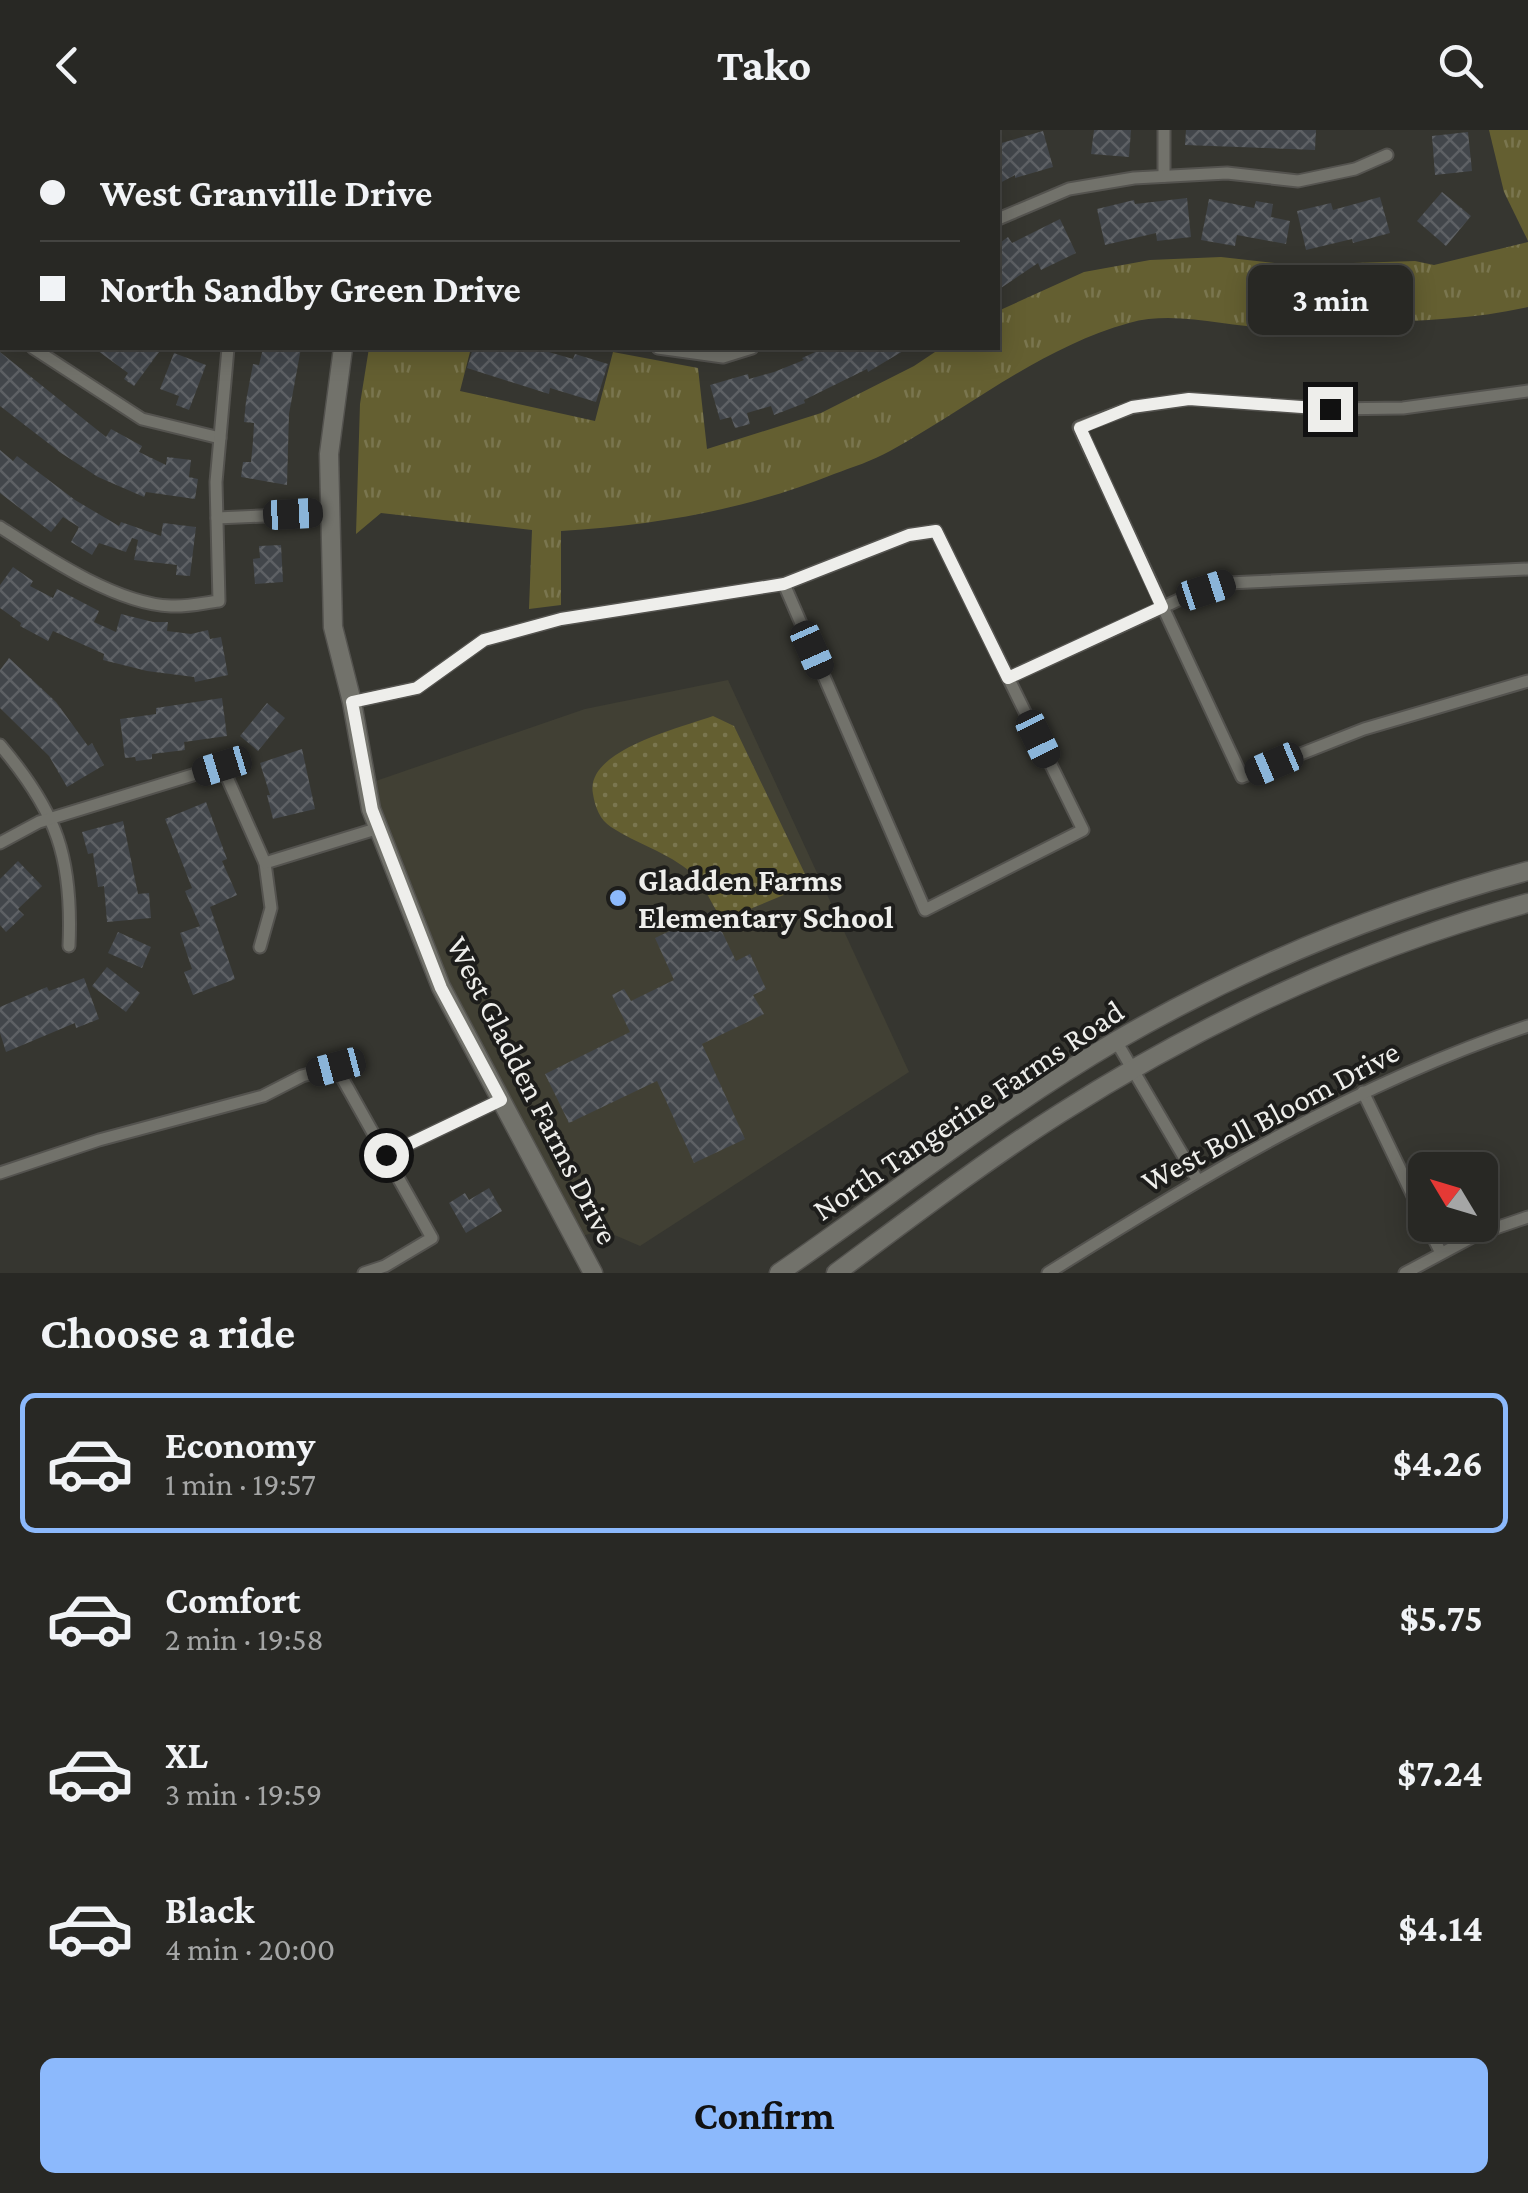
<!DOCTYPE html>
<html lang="en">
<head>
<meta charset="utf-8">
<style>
  :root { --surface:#282824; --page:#343431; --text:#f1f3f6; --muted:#a5a6a6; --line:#444441; --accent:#8cb9fc }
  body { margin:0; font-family:"Crimson Pro",serif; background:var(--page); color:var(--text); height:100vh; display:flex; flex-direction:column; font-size:38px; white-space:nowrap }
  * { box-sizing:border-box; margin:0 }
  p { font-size:32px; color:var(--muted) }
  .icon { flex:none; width:55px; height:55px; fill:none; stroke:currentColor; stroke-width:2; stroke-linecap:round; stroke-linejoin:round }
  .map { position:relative; height:1143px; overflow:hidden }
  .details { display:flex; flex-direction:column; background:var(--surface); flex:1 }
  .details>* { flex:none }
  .banner { position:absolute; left:0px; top:0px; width:1000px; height:220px; box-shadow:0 5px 25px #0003,0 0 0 2px var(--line); display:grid; align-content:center; height:220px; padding:0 40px; background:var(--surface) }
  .needle { width:65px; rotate:308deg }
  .fabs { position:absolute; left:1408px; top:1022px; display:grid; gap:20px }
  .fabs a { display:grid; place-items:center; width:90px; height:90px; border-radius:15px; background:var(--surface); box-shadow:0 5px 25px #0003,0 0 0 2px var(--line); font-size:50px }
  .end { position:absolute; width:45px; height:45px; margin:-22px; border:12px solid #eeeeeb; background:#111; box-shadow:0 0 0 5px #111 }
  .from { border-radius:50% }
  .bubble { position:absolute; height:70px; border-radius:15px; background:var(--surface); box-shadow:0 5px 25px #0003,0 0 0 2px var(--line); font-size:32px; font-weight:700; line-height:70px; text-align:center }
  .car { position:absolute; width:30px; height:60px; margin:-30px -15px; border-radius:12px; box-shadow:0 0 8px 2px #0007; background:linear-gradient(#222 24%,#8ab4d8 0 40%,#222 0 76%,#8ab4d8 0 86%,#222 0) }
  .banner b { display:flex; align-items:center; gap:35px; height:95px; font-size:38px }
  .banner b+b { border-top:2px solid var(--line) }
  .banner i { width:25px; height:25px; background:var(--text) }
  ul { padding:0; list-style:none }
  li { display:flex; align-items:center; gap:30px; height:140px; margin:0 20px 15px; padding:0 20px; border:5px solid transparent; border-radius:15px }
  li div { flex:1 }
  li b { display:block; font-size:38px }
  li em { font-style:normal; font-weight:700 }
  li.active { border-color:var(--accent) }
  li>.icon { width:90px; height:90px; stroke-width:1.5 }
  h2 { padding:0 40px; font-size:45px; line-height:120px }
  .action { display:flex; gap:20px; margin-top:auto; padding:20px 40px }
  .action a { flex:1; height:115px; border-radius:15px; background:var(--accent); color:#111; font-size:40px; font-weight:700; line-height:115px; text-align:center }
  header { display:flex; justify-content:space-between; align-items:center; height:130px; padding:0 40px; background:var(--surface); font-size:45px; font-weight:700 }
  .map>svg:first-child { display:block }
  .built { fill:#414034 }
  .grass { fill:url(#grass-dots) }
  .park { fill:url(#park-tufts) }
  .building { fill:url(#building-cross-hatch) }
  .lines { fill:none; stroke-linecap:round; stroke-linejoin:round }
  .street-casing { stroke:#54534f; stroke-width:15 }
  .secondary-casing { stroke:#54534f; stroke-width:21 }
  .street { stroke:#72726b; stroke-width:11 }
  .secondary { stroke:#72726b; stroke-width:18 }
  .route { stroke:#eeeeeb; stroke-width:12 }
  .poi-dot { fill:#8cb9fc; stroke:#1d1d1b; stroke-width:4 }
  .labels { text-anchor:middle; stroke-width:8; stroke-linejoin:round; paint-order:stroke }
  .poi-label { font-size:32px; font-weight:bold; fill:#eeeeeb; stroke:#1d1d1b; text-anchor:start }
  .street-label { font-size:32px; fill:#eeeeeb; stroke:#1d1d1b }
</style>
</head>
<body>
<header><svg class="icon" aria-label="back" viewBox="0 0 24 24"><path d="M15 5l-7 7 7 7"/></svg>Tako<svg class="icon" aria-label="search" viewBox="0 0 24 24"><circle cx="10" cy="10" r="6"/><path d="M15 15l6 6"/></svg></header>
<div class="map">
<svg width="1528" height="1143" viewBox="0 0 1528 1143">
  <defs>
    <pattern id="grass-dots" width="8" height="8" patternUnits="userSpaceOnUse" patternTransform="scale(2.5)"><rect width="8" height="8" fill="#645f31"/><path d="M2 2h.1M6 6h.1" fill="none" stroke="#7a764f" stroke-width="1.8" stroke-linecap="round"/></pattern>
    <pattern id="park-tufts" width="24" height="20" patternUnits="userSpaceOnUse" patternTransform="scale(2.5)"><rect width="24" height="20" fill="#645f31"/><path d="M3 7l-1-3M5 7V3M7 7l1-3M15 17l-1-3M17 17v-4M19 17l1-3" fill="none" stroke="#7a764f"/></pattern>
    <pattern id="building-cross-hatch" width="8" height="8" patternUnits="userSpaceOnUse" patternTransform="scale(2.5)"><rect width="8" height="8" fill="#42464b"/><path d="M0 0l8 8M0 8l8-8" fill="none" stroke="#5e6165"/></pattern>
  </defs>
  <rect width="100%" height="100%" fill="#363630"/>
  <polygon class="built" points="728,550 909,942 640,1116 603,1100 575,1108 441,857 367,654 585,579"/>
  <path class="grass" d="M713 586 734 596 805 744 798 759 731 787H721C709 772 706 755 692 743 667 722 637 714 611 697 600 690 595 677 593 664 584 620 681 598 713 586Z"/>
  <g class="park">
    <polygon points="1489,0 1528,0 1528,111 1504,62"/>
    <path d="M1528 112V177C1476 189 1423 190 1370 193 1338 194 1304 199 1272 198 1225 197 1176 180 1129 193 1040 218 970 277 890 321 872 331 853 337 834 344 746 380 656 395 561 401V475L529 479 532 400 381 383 356 404 360 274 369 218H471L460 261 595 291 613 222 698 238 707 319 821 283 914 236 941 218H998V181L1084 142 1150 130 1221 127 1292 135 1415 131 1434 135Z"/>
  </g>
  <g class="building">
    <polygon points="1094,0 1131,0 1129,27 1091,24"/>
    <polygon points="1186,0 1316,0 1315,20 1185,15"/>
    <polygon points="1043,1 1053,37 1015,48 1015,45 998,54 998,14"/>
    <polygon points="1468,2 1472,41 1435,45 1432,6"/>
    <polygon points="1442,62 1471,86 1446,116 1417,91"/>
    <polygon points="1380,67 1390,103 1353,113 1352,109 1306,120 1297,81 1331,73 1333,80"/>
    <polygon points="1187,68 1191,107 1157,111 1156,103 1105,115 1097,79 1134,70 1135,74"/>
    <polygon points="1209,69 1254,78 1256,71 1273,74 1271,87 1290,91 1286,114 1237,105 1235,116 1201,110"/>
    <polygon points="1060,89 1076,123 1041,140 1038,133 998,160 998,114 1008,107 1012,113"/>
    <polygon points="94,218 162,218 134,256 124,249 128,243"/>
    <polygon points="263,218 301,218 289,284 287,355 241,347 243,332 251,332 253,311 254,293 244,292 246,271 253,234 259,235"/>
    <polygon points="473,218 535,218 573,229 575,224 608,234 596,272 550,258 549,264 467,238"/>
    <polygon points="824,218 908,218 868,242 867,239 804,270 805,273 774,285 771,276 747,283 750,294 735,298 731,287 720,290 710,255 748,244 749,249 774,242 804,230 802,228"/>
    <polygon points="0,222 106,307 111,299 142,316 139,322 166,335 167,327 191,330 189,347 198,349 195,369 146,362 144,367 98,347 61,323 0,276"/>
    <polygon points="174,223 206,235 189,280 176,275 179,266 160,259"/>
    <polygon points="0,320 13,331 17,326 75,370 119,396 121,392 161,406 163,393 196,397 190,446 176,445 177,435 134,430 138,410 132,408 126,422 99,413 92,425 71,412 79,397 63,387 51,402 0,363"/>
    <polygon points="281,415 283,452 255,454 253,429 260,428 259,416"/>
    <polygon points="13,437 33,451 30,456 53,468 57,459 99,481 94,492 116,502 121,484 153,492 168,492 167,501 191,504 208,500 210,509 221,507 228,545 195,552 194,547 147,541 103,530 104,524 53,501 48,511 20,496 21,493 0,478 0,455"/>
    <polygon points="9,528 56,572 88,616 92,613 104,635 67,657 49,626 0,578 0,540"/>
    <polygon points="222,568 227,606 184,612 185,620 152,624 152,629 136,631 135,627 125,628 120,589 156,584 156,578"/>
    <polygon points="267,573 285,588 258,621 240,606"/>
    <polygon points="302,619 315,679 273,689 267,665 270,665 260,633"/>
    <polygon points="206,672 227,729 222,731 237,765 210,777 235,849 193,865 184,842 192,839 180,803 200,796 185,761 192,758 165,689"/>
    <polygon points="123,691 138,764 149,763 151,788 107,792 104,756 98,757 93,723 88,724 82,702"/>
    <polygon points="18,731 42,756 18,779 24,785 6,802 0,795 0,749"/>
    <polygon points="712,781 736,831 750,824 766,859 753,865 764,884 702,914 745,1009 694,1033 657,951 569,993 545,944 630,902 612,865 624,859 631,871 674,850 655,808"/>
    <polygon points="118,802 151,817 142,838 108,823"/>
    <polygon points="107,837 140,863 126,882 92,856"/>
    <polygon points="84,848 99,889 76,898 75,893 6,922 0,903 0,877 47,857 49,861"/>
    <polygon points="489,1058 502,1081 466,1103 449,1073 465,1063 469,1070"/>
  </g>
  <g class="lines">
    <g class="street-casing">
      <g id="street">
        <polyline points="107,0 114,2"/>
        <polyline points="282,2 283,0"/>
        <polyline points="521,2 522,0"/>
        <polyline points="711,2 712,0"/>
        <polyline points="1164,46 1164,0"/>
        <polyline points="998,89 1069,59 1134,48 1227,43 1298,51 1355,39 1387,25"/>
        <polyline points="0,135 2,131"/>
        <polyline points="0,196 2,197"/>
        <polyline points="33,218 142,289 220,308"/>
        <polyline points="658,218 723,227 752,218"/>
        <polyline points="1528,261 1403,278 1330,279 1189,269 1133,277 1079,297 1242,647 1364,599 1528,551"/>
        <polyline points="217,388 331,383"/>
        <path d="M0 397C45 426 116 474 171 476 187 477 203 473 219 471L216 352 228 218"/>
        <polyline points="1008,548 1185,467 1228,453 1528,439"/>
        <polyline points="352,572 417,558 484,510 561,489 784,454 909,405 936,401 1083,700 925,780 784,454"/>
        <path d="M0 615C57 682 73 728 69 816"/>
        <polyline points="0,713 39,692 222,636 265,733 271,778 260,817"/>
        <polyline points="265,733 379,698"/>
        <polyline points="1116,911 1198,1051"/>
        <polyline points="1363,962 1425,1091"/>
        <polyline points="386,1025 501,970"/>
        <polyline points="0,1043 99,1010 263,966 302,946 336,937 432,1108 385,1136 364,1143"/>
        <polyline points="1427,1095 1441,1123"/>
        <path d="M1048 1143C1200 1047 1357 953 1528 896"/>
        <polyline points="1405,1143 1478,1104 1528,1087"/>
      </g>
    </g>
    <g class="secondary-casing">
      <g id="secondary">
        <polyline points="402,2 403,0"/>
        <polyline points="343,218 329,324 333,497 352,572 371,679 441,857 593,1143"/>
        <path d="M779 1143C891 1066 998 980 1116 911 1244 837 1385 779 1528 741"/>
        <path d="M836 1143C909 1089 982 1033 1059 984 1203 892 1363 818 1528 773"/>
      </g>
    </g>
    <use href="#street" class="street"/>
    <use href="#secondary" class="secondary"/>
  </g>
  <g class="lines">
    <polyline class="route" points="386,1025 501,970 441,858 372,680 352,572 417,558 484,510 561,489 784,454 909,405 936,401 1008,548 1162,477 1080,298 1132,277 1189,269 1330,279"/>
  </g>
  <circle class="poi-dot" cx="618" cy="768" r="10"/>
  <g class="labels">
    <g class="poi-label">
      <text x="638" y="761">Gladden Farms<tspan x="638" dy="37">Elementary School</tspan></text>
    </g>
    <g class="street-label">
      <text transform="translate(533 960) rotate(63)" y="11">West Gladden Farms Drive</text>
      <text transform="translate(968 980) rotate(-34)" y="11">North Tangerine Farms Road</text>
      <text transform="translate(1270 986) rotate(-28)" y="11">West Boll Bloom Drive</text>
    </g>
  </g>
</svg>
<div class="fabs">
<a><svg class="needle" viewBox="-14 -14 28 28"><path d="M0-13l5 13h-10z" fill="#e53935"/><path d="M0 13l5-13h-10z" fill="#a5a6a6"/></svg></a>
</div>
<i class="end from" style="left:386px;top:1025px"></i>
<i class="end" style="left:1330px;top:279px"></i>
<div class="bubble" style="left:1248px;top:135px;width:165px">3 min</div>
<i class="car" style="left:293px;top:384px;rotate:87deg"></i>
<i class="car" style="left:1206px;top:460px;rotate:72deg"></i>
<i class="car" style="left:812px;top:520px;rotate:156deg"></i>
<i class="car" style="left:1038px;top:609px;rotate:154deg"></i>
<i class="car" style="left:1274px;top:634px;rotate:247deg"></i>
<i class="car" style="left:222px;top:636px;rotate:253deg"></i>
<i class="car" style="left:336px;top:937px;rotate:255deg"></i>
<div class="banner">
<b><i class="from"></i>West Granville Drive</b>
<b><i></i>North Sandby Green Drive</b>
</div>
</div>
<section class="details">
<h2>Choose a ride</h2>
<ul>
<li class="active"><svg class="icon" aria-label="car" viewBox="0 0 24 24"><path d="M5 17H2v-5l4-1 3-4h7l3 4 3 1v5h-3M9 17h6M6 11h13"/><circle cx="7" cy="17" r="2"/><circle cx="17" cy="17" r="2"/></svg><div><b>Economy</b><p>1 min · 19:57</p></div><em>$4.26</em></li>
<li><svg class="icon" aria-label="car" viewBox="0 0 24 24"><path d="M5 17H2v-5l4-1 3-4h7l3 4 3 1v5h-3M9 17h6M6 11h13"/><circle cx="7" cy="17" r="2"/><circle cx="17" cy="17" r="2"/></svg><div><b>Comfort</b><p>2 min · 19:58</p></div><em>$5.75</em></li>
<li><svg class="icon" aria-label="car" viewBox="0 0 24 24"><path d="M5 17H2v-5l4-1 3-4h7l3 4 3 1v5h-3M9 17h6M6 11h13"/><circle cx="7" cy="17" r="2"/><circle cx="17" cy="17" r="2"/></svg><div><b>XL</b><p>3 min · 19:59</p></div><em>$7.24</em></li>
<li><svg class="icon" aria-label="car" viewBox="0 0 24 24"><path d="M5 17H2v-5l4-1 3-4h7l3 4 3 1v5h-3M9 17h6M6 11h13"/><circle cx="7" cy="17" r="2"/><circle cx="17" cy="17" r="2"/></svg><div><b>Black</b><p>4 min · 20:00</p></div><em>$4.14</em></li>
</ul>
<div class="action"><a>Confirm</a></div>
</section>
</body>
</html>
